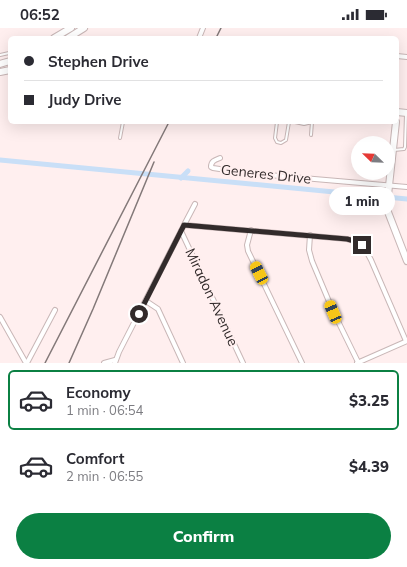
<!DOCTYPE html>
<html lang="en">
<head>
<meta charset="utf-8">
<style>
  :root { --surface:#fff; --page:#f7f7f7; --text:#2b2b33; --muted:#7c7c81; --line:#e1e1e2; --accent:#0b8043 }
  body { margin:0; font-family:Mulish,sans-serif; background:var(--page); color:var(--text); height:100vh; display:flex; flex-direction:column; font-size:15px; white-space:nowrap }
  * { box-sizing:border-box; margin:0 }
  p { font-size:13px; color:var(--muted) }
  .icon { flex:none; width:22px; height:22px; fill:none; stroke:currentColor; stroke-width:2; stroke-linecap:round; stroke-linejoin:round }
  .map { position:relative; height:335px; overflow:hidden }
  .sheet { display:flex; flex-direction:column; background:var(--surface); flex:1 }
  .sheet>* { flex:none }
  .guide { position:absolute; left:8px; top:8px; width:391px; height:88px; border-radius:6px; box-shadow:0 4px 16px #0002; display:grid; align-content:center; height:88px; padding:0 16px; background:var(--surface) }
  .needle { width:26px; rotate:293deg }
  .buttons { position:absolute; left:351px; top:108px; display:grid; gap:8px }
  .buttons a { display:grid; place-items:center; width:44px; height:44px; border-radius:50%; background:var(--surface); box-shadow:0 4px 16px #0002; font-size:20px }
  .end { position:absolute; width:18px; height:18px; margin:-9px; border:5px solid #322b2b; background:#fff; box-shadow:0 0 0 2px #fff }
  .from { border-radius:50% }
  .bubble { position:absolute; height:28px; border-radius:14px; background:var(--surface); box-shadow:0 4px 16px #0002; font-size:13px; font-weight:800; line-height:28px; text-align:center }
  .car { position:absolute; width:12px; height:24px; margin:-12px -6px; border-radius:5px; box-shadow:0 0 3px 1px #0007; background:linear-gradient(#f5c518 24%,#345 0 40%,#f5c518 0 76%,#345 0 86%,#f5c518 0) }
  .guide b { display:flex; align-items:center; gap:14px; height:38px; font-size:15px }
  .guide b+b { border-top:1px solid var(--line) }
  .guide i { width:10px; height:10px; background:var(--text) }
  ul { padding:7px 0 0; list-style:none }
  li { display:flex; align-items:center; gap:12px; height:60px; margin:0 8px 6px; padding:0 8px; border:2px solid transparent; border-radius:6px }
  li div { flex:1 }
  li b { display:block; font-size:15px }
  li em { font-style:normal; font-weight:800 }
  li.active { border-color:var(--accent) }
  li>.icon { width:36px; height:36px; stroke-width:1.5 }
  .cta { display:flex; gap:8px; margin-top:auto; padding:8px 16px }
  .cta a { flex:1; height:46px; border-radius:24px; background:var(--accent); color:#fff; font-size:16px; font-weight:800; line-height:46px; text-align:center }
  .status { display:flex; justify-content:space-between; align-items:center; height:28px; padding:0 20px; background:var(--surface); direction:ltr }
  .status svg { height:11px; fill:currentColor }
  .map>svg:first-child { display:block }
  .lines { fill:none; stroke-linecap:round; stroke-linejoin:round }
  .canal { stroke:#c9dff7; stroke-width:5 }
  .lane-casing { stroke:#c9b7b7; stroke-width:4 }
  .street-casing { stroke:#c9b7b7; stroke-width:6 }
  .secondary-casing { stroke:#c9b7b7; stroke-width:8 }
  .primary-casing { stroke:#c9b7b7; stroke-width:8 }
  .lane { stroke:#fff; stroke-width:2 }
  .street { stroke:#fff; stroke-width:4 }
  .secondary { stroke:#fff; stroke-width:6 }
  .primary { stroke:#fff; stroke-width:6 }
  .rail { stroke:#837979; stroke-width:1.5 }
  .route { stroke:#322b2b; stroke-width:5 }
  .labels { text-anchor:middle; stroke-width:4; stroke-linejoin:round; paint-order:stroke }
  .street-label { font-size:14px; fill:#322b2b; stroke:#ffefef }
</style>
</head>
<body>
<div class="status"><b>06:52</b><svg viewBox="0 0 49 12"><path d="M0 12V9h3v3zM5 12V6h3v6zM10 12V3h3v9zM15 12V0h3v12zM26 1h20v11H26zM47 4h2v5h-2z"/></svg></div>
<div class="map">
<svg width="407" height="335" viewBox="0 0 407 335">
  <rect width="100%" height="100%" fill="#ffefef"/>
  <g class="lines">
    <g class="canal">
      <polyline points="0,132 407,171"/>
      <polyline points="181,150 188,143"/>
    </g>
    <g class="lane-casing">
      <g id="lane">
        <polyline points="0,27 9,25 10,27"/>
        <polyline points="277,94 275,110 277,114 281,115 286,112 289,94"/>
        <polyline points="295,94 304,96 312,94 311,107"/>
        <polyline points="120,110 123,94"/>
        <polyline points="394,122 404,121 405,119 406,86"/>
      </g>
    </g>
    <g class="street-casing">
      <g id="street">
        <polyline points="199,10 203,0"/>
        <polyline points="397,28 407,29"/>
        <path d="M220 130C215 132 211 133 211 139L213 140 246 145 407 159"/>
        <polyline points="195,176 184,197 347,211 358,214 363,217 371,232 406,313"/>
        <polyline points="251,202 247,217 248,223 302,335"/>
        <polyline points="181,203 243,335"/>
        <polyline points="310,207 309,222 312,233 333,283 358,334"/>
        <polyline points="146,273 158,281 183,335"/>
        <polyline points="0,289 26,335"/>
        <polyline points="27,335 55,282"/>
        <polyline points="104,335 115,332"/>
        <polyline points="115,335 119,324 184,197"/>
        <polyline points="357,335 407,313"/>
      </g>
    </g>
    <g class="secondary-casing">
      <g id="secondary">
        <polyline points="397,84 407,85"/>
        <polyline points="396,94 387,176 388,184 407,233"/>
      </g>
    </g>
    <g class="primary-casing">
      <g id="primary">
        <polyline points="54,10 71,0"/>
        <polyline points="68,10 84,0"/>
        <polyline points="0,36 10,33"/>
        <polyline points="0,44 10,42"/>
      </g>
    </g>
    <use href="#lane" class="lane"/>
    <use href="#street" class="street"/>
    <use href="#secondary" class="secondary"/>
    <use href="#primary" class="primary"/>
    <g class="rail">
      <polyline points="216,10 221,0"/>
      <polyline points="45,335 169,94"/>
      <polyline points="69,335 93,281 154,134"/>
    </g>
  </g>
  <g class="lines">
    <polyline class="route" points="139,286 184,197 347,211 358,214 362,217"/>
  </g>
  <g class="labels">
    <g class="street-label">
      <text transform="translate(266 146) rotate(6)" y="5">Generes Drive</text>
      <text transform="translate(212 269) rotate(65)" y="5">Miradon Avenue</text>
    </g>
  </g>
</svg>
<div class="buttons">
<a><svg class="needle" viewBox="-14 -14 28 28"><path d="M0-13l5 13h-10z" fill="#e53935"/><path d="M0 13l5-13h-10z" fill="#7c7c81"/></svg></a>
</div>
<i class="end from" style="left:139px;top:286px"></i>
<i class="end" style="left:362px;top:217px"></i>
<div class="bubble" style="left:329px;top:159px;width:66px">1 min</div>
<i class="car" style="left:259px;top:245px;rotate:333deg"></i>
<i class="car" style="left:333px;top:284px;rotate:337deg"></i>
<div class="guide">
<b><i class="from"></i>Stephen Drive</b>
<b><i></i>Judy Drive</b>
</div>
</div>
<section class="sheet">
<ul>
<li class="active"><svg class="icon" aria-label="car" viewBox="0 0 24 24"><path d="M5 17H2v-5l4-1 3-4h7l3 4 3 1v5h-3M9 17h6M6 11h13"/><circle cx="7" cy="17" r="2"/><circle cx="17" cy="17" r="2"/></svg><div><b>Economy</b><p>1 min · 06:54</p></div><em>$3.25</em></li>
<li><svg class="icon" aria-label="car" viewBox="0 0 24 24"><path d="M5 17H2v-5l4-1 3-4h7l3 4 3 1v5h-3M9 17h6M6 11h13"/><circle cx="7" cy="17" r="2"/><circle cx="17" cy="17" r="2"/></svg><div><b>Comfort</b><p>2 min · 06:55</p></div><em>$4.39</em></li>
</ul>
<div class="cta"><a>Confirm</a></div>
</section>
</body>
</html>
